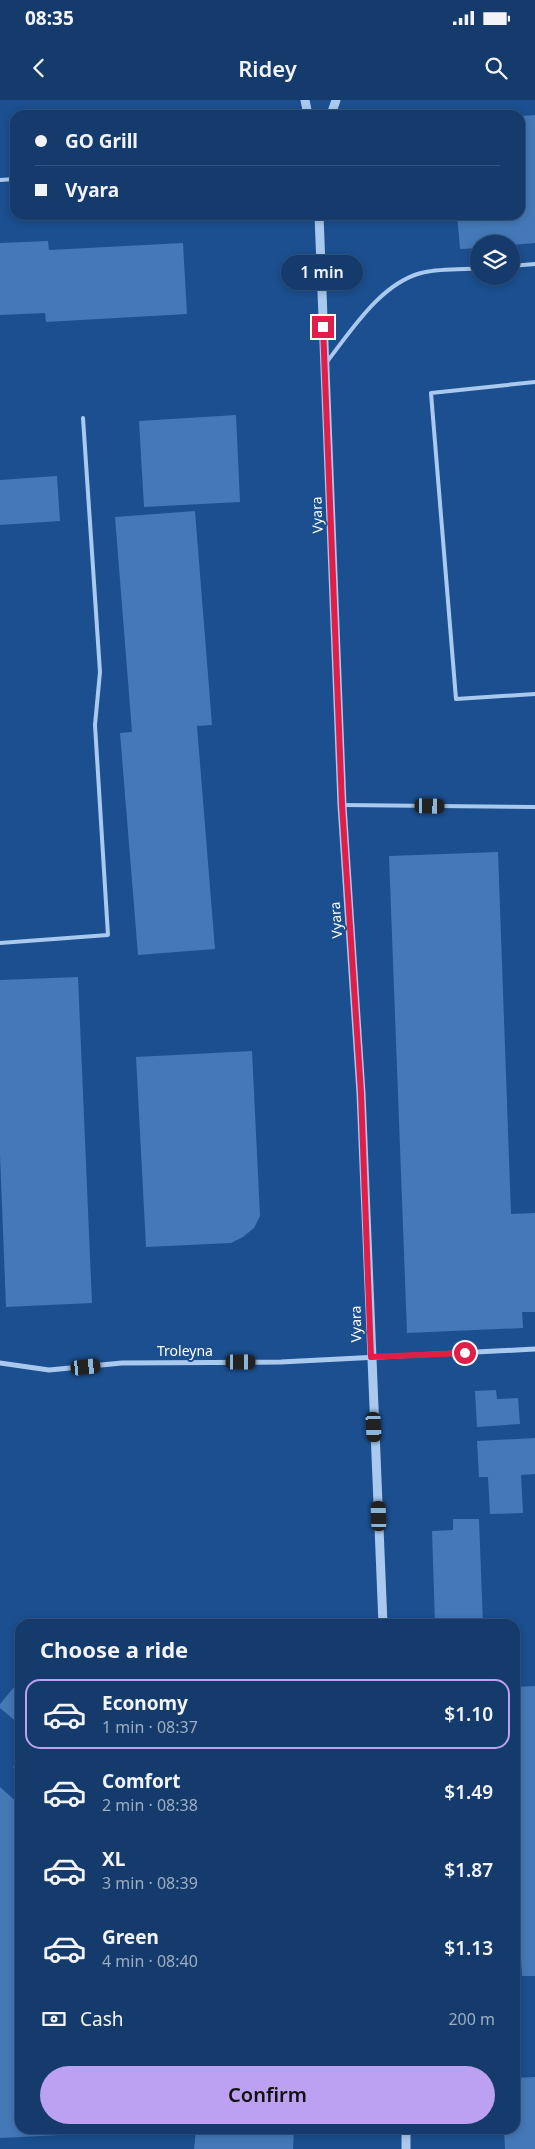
<!DOCTYPE html>
<html lang="en">
<head>
<meta charset="utf-8">
<style>
  :root { --surface:#143b6b; --page:#214673; --text:#f1f3f6; --muted:#9dadc1; --line:#33557e; --accent:#bca0f2 }
  body { margin:0; font-family:"Noto Sans",sans-serif; background:var(--page); color:var(--text); height:100vh; display:flex; flex-direction:column; font-size:19px; white-space:nowrap }
  * { box-sizing:border-box; margin:0 }
  p { font-size:16px; color:var(--muted) }
  .icon { flex:none; width:28px; height:28px; fill:none; stroke:currentColor; stroke-width:2; stroke-linecap:round; stroke-linejoin:round }
  .map { position:relative; flex:1; overflow:hidden }
  .drawer { position:absolute; left:15px; top:1519px; width:505px; height:515px; display:flex; flex-direction:column; background:var(--surface); border-radius:15px; box-shadow:0 2px 8px #0003,0 0 0 1px var(--line) }
  .drawer>* { flex:none }
  .banner { position:absolute; left:10px; top:10px; width:515px; height:110px; border-radius:15px; box-shadow:0 2px 8px #0003,0 0 0 1px var(--line); display:grid; align-content:center; height:110px; padding:0 25px; background:var(--surface) }
  .tools { position:absolute; left:470px; top:135px; display:grid; gap:10px }
  .tools a { display:grid; place-items:center; width:50px; height:50px; border-radius:50%; background:var(--surface); box-shadow:0 2px 8px #0003,0 0 0 1px var(--line); font-size:25px }
  .end { position:absolute; width:22px; height:22px; margin:-11px; border:6px solid #e11d48; background:#fff; box-shadow:0 0 0 2px #fff }
  .from { border-radius:50% }
  .bubble { position:absolute; height:35px; border-radius:18px; background:var(--surface); box-shadow:0 2px 8px #0003,0 0 0 1px var(--line); font-size:16px; font-weight:600; line-height:35px; text-align:center }
  .car { position:absolute; width:15px; height:30px; margin:-15px -8px; border-radius:6px; box-shadow:0 0 4px 1px #0007; background:linear-gradient(#222 24%,#8ab4d8 0 40%,#222 0 76%,#8ab4d8 0 86%,#222 0) }
  .banner b { display:flex; align-items:center; gap:18px; height:48px; font-size:19px }
  .banner b+b { border-top:1px solid var(--line) }
  .banner i { width:12px; height:12px; background:var(--text) }
  ul { padding:0; list-style:none }
  li { display:flex; align-items:center; gap:15px; height:70px; margin:0 10px 8px; padding:0 15px; border:2px solid transparent; border-radius:15px }
  li div { flex:1 }
  li b { display:block; font-size:19px }
  li em { font-style:normal; font-weight:600 }
  li.selected { border-color:var(--accent) }
  li>.icon { width:45px; height:45px; stroke-width:1.5 }
  h2 { padding:0 25px; font-size:22px; line-height:60px }
  .pay { display:flex; align-items:center; gap:12px; height:55px; padding:0 25px; font-size:19px }
  .pay p { margin-inline-start:auto }
  .cta { display:flex; gap:10px; margin-top:auto; padding:10px 25px }
  .cta a { flex:1; height:58px; border-radius:30px; background:var(--accent); color:#111; font-size:20px; font-weight:600; line-height:58px; text-align:center }
  .status { display:flex; justify-content:space-between; align-items:center; height:35px; padding:0 25px; background:var(--surface); direction:ltr }
  .status svg { height:14px; fill:currentColor }
  header { display:flex; justify-content:space-between; align-items:center; height:65px; padding:0 25px; background:var(--surface); font-size:22px; font-weight:600 }
  .map>svg:first-child { display:block }
  .building { fill:#4478b7 }
  .lines { fill:none; stroke-linecap:round; stroke-linejoin:round }
  .service { stroke:#a9c9ee; stroke-width:4 }
  .minor { stroke:#a9c9ee; stroke-width:5 }
  .tertiary { stroke:#a9c9ee; stroke-width:9 }
  .route { stroke:#e11d48; stroke-width:6 }
  .labels { text-anchor:middle; stroke-width:4; stroke-linejoin:round; paint-order:stroke }
  .street-label { font-size:14px; fill:#fff; stroke:#1b4f8f }
</style>
</head>
<body>
<div class="status"><b>08:35</b><svg viewBox="0 0 49 12"><path d="M0 12V9h3v3zM5 12V6h3v6zM10 12V3h3v9zM15 12V0h3v12zM26 1h20v11H26zM47 4h2v5h-2z"/></svg></div>
<header><svg class="icon" aria-label="back" viewBox="0 0 24 24"><path d="M15 5l-7 7 7 7"/></svg>Ridey<svg class="icon" aria-label="search" viewBox="0 0 24 24"><circle cx="10" cy="10" r="6"/><path d="M15 15l6 6"/></svg></header>
<div class="map">
<svg width="535" height="2049" viewBox="0 0 535 2049">
  <rect width="100%" height="100%" fill="#1b4f8f"/>
  <g class="building">
    <polygon points="535,15 535,143 511,145 479,144 479,148 460,149 457,115 520,115 520,16"/>
    <polygon points="48,141 49,150 183,143 187,214 46,222 45,213 0,215 0,143"/>
    <polygon points="236,315 240,402 144,407 139,321"/>
    <polygon points="57,376 60,421 0,425 0,380"/>
    <polygon points="195,411 212,625 197,626 215,849 138,855 120,633 132,632 115,417"/>
    <polygon points="498,752 511,1114 535,1113 535,1212 522,1212 523,1228 407,1233 389,756"/>
    <polygon points="78,877 92,1203 6,1207 0,1055 0,880"/>
    <polygon points="252,951 260,1116 254,1128 243,1137 231,1143 146,1147 136,957"/>
    <polygon points="496,1290 497,1299 518,1298 520,1324 477,1327 475,1291"/>
    <polygon points="535,1338 535,1374 521,1375 523,1413 490,1414 488,1377 479,1377 477,1341"/>
    <polygon points="453,1419 479,1419 483,1524 435,1524 432,1431 453,1430"/>
    <polygon points="20,1580 20,1625 0,1608 0,1604"/>
    <polygon points="535,1586 535,1876 522,1876 515,1758 515,1587"/>
    <polygon points="20,1658 20,1673 13,1667"/>
    <polygon points="0,1687 20,1705 20,2029 80,2029 80,2034 0,2038"/>
    <polygon points="535,1977 535,2049 505,2049 504,2029 515,2029 515,1978"/>
    <polygon points="196,2029 294,2029 293,2049 194,2049"/>
  </g>
  <g class="lines">
    <g class="service">
      <polyline points="0,80 15,79"/>
      <polyline points="511,166 535,164"/>
      <path d="M326 263C351 231 380 184 421 173 437 168 462 170 479 168"/>
      <polyline points="535,282 431,293 456,599 535,594"/>
      <polyline points="342,705 535,707"/>
      <polyline points="0,843 108,835 95,625 100,572 83,318"/>
    </g>
    <polyline class="minor" points="0,1263 49,1270 122,1263 281,1262 535,1249"/>
    <g class="tertiary">
      <polyline points="305,0 308,15"/>
      <polyline points="331,15 336,0"/>
      <polyline points="319,115 342,705 361,993 383,1524"/>
      <polyline points="406,2029 406,2049"/>
    </g>
  </g>
  <g class="lines">
    <polyline class="route" points="323,227 342,705 361,993 371,1257 465,1253"/>
  </g>
  <g class="labels">
    <g class="street-label">
      <text transform="translate(317 415) rotate(-92)" y="5">Vyara</text>
      <text transform="translate(336 820) rotate(-94)" y="5">Vyara</text>
      <text transform="translate(356 1224) rotate(-91)" y="5">Vyara</text>
      <text x="185" y="1256">Troleyna</text>
    </g>
  </g>
</svg>
<div class="tools">
<a><svg class="icon" aria-label="layers" viewBox="0 0 24 24"><path d="M12 4l9 5-9 5-9-5zM3 14l9 5 9-5"/></svg></a>
</div>
<i class="end from" style="left:465px;top:1253px"></i>
<i class="end" style="left:323px;top:227px"></i>
<div class="bubble" style="left:281px;top:155px;width:82px">1 min</div>
<i class="car" style="left:430px;top:706px;rotate:91deg"></i>
<i class="car" style="left:241px;top:1262px;rotate:90deg"></i>
<i class="car" style="left:86px;top:1267px;rotate:84deg"></i>
<i class="car" style="left:374px;top:1327px;rotate:177deg"></i>
<i class="car" style="left:379px;top:1416px;rotate:358deg"></i>
<div class="banner">
<b><i class="from"></i>GO Grill</b>
<b><i></i>Vyara</b>
</div>
<section class="drawer">
<h2>Choose a ride</h2>
<ul>
<li class="selected"><svg class="icon" aria-label="car" viewBox="0 0 24 24"><path d="M5 17H2v-5l4-1 3-4h7l3 4 3 1v5h-3M9 17h6M6 11h13"/><circle cx="7" cy="17" r="2"/><circle cx="17" cy="17" r="2"/></svg><div><b>Economy</b><p>1 min · 08:37</p></div><em>$1.10</em></li>
<li><svg class="icon" aria-label="car" viewBox="0 0 24 24"><path d="M5 17H2v-5l4-1 3-4h7l3 4 3 1v5h-3M9 17h6M6 11h13"/><circle cx="7" cy="17" r="2"/><circle cx="17" cy="17" r="2"/></svg><div><b>Comfort</b><p>2 min · 08:38</p></div><em>$1.49</em></li>
<li><svg class="icon" aria-label="car" viewBox="0 0 24 24"><path d="M5 17H2v-5l4-1 3-4h7l3 4 3 1v5h-3M9 17h6M6 11h13"/><circle cx="7" cy="17" r="2"/><circle cx="17" cy="17" r="2"/></svg><div><b>XL</b><p>3 min · 08:39</p></div><em>$1.87</em></li>
<li><svg class="icon" aria-label="car" viewBox="0 0 24 24"><path d="M5 17H2v-5l4-1 3-4h7l3 4 3 1v5h-3M9 17h6M6 11h13"/><circle cx="7" cy="17" r="2"/><circle cx="17" cy="17" r="2"/></svg><div><b>Green</b><p>4 min · 08:40</p></div><em>$1.13</em></li>
</ul>
<div class="pay"><svg class="icon" aria-label="cash" viewBox="0 0 24 24"><path d="M3 7h18v10H3z"/><circle cx="12" cy="12" r="2"/></svg>Cash<p>200 m</p></div>
<div class="cta"><a>Confirm</a></div>
</section>
</div>
</body>
</html>
